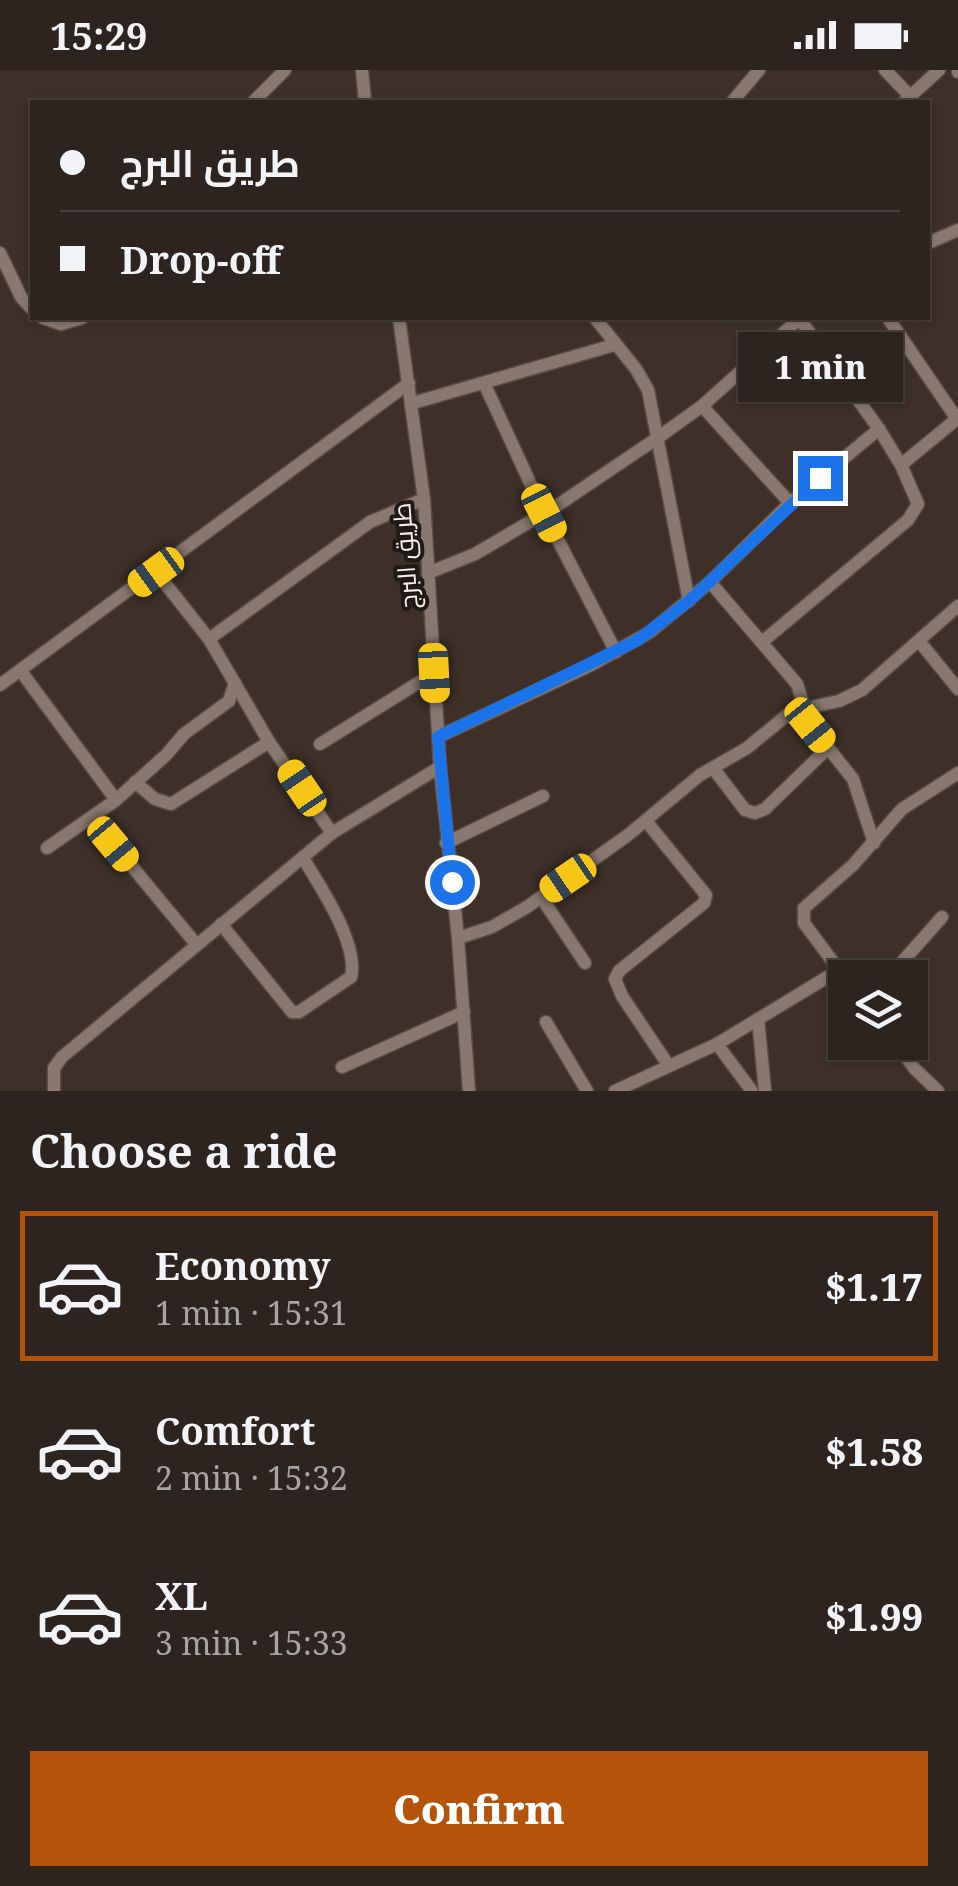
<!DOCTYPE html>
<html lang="en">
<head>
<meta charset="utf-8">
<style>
  :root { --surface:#2e241f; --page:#362c28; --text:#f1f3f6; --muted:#a7a4a4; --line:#49413d; --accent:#b45309 }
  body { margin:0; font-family:"Noto Serif",Cairo,serif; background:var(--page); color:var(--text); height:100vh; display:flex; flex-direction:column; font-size:38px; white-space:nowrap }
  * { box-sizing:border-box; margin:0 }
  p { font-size:32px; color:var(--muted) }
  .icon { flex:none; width:55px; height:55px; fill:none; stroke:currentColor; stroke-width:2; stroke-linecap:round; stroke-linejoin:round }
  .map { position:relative; height:1021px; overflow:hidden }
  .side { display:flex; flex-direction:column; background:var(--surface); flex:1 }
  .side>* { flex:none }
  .hud { position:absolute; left:30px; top:30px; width:900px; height:220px; border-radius:0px; box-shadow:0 2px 8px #0004,0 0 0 2px var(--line); display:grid; align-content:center; height:220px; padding:0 30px; background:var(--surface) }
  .fabs { position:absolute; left:828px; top:890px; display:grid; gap:20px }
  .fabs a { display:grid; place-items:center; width:100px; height:100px; border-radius:0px; background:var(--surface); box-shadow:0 2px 8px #0004,0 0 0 2px var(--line); font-size:50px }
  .end { position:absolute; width:45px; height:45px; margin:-22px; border:12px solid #1a73e8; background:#fff; box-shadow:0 0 0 5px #fff }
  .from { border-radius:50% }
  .bubble { position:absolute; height:70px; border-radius:0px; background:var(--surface); box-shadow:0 2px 8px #0004,0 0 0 2px var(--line); font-size:32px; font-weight:800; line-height:70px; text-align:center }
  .car { position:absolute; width:30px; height:60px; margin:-30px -15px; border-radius:12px; box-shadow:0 0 8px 2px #0007; background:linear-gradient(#f5c518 24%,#345 0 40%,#f5c518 0 76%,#345 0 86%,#f5c518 0) }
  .hud b { display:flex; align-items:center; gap:35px; height:95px; font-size:38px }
  .hud b+b { border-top:2px solid var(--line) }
  .hud i { width:25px; height:25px; background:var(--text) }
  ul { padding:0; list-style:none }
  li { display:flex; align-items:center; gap:30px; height:150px; margin:0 20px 15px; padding:0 10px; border:5px solid transparent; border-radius:0px }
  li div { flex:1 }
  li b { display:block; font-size:38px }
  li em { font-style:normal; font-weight:800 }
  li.current { border-color:var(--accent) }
  li>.icon { width:90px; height:90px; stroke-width:1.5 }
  h2 { padding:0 30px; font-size:45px; line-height:120px }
  .cta { display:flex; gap:20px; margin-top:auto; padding:20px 30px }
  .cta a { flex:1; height:115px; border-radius:0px; background:var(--accent); color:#fff; font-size:40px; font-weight:800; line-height:115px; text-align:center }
  .status { display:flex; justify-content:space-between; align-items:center; height:70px; padding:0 50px; background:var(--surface); direction:ltr }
  .status svg { height:28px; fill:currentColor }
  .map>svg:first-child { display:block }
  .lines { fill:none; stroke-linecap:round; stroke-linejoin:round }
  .minor-casing { stroke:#584c45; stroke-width:15 }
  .minor { stroke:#887870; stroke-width:12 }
  .route { stroke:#1a73e8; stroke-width:12 }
  .labels { text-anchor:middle; stroke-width:8; stroke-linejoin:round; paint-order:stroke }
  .street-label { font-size:25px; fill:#f9f0eb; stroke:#201a16 }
</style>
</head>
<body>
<div class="status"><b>15:29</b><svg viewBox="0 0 49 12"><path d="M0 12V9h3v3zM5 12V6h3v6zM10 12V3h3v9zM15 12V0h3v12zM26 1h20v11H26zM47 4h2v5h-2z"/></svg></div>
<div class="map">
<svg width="958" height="1021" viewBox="0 0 958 1021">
  <rect width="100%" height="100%" fill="#3e3029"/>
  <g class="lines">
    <g class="minor-casing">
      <g id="minor">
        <polyline points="362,0 365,32"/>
        <polyline points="885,0 910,26"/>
        <polyline points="958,0 958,2"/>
        <polyline points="253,32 285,0"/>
        <polyline points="732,32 759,0"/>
        <polyline points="904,32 939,0"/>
        <polyline points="928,173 958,160"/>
        <polyline points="0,183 21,227 32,239"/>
        <polyline points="43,248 61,254 82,248"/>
        <polyline points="399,248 424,429 440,697 458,868 469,1021"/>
        <polyline points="595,248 636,299 648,320 689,531"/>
        <polyline points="888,248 957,349"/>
        <polyline points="484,313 544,443 616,582"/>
        <polyline points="413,333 614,275"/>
        <polyline points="702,336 790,433"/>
        <polyline points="901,395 958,348"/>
        <polyline points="156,502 209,569 269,672 332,763"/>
        <polyline points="428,503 475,484 555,437 656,369 702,336 800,248"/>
        <polyline points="710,512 797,614 810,655 853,709 874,773"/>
        <polyline points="209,569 370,452 424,429"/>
        <polyline points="919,571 958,619"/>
        <polyline points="762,572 908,450 918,434 901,395 879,359 799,248"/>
        <polyline points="20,600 116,730 47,778"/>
        <polyline points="0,615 409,313"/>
        <polyline points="438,667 591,595 650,562 710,512 790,433 879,359"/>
        <polyline points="320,674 434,603"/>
        <polyline points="713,698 745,740 755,743 765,739 828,678"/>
        <polyline points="135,712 155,729 171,734 269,672"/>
        <polyline points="116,730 166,685 184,664 229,631 235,613"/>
        <polyline points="92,748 196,874"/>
        <polyline points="646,751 706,825 704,833 619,901 615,909 622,926 669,996"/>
        <polyline points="446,773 543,726"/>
        <polyline points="541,827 585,893"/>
        <path d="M221 854 292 942H299L351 907C359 874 320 816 303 788"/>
        <polyline points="458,868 492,857 527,837 628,765 700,705 747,678 792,641 839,631 862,620 958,536"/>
        <polyline points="845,908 804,853 804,838 853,795 902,739 958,703"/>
        <polyline points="888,908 942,847"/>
        <polyline points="758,949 765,1021"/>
        <polyline points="546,952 587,1021"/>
        <polyline points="895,972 915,999 938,1021"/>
        <polyline points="717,974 752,1021"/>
        <polyline points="342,997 464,942"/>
        <polyline points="54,1021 54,998 62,987 332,763 440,697"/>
        <polyline points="615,1021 717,974 839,900"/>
      </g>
    </g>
    <use href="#minor" class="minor"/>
  </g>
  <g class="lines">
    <polyline class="route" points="452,812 438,667 638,570 689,531 820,408"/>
  </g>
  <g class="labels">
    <g class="street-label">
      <text transform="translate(405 486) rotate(-94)" y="9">طريق البرج</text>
    </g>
  </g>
</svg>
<div class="fabs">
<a><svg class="icon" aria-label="layers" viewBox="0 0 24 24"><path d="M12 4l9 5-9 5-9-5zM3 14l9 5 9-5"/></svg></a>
</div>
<i class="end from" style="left:452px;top:812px"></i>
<i class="end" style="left:820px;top:408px"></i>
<div class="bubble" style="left:738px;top:262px;width:165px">1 min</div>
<i class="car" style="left:544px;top:443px;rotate:153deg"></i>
<i class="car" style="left:156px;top:502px;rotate:234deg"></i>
<i class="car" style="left:434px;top:603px;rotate:177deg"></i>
<i class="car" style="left:810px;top:655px;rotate:141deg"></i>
<i class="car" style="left:302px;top:718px;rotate:326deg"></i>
<i class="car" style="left:113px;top:774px;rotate:140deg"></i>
<i class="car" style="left:568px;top:808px;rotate:236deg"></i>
<div class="hud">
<b><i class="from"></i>طريق البرج</b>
<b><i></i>Drop-off</b>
</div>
</div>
<section class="side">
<h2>Choose a ride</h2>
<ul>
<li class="current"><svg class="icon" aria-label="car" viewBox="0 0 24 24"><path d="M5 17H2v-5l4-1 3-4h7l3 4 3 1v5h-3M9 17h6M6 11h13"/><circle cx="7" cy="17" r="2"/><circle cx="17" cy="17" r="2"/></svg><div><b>Economy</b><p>1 min · 15:31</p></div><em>$1.17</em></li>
<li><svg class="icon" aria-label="car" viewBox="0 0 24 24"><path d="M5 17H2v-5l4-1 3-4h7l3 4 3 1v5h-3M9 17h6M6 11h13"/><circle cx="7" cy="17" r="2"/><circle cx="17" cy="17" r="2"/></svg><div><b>Comfort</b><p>2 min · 15:32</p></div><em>$1.58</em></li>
<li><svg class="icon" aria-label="car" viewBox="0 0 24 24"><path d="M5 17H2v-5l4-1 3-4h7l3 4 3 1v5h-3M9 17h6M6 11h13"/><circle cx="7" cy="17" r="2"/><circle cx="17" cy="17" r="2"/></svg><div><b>XL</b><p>3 min · 15:33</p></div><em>$1.99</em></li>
</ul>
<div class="cta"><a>Confirm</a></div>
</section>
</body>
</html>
